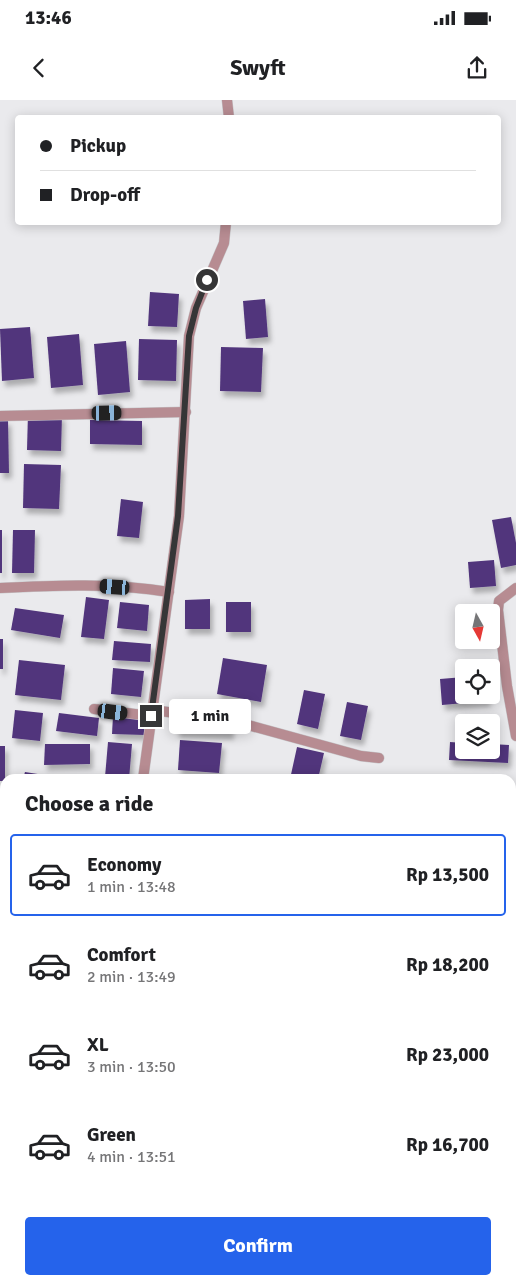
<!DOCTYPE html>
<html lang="en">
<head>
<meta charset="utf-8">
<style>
  :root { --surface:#fff; --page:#f2f2f2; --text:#202124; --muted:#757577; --line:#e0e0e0; --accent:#2563eb }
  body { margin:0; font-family:Signika,sans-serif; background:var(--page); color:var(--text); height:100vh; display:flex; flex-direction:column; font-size:19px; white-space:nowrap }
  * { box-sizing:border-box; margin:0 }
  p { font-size:16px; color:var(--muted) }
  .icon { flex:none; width:28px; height:28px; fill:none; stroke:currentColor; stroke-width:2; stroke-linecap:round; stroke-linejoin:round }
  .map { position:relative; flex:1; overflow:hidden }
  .panel { position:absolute; left:0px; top:674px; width:516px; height:511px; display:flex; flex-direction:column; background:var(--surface); border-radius:15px 15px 0 0; box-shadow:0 2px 12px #0003 }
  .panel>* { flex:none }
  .hud { position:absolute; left:15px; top:15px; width:486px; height:110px; border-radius:5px; box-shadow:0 2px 12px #0003; display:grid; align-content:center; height:110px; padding:0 25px; background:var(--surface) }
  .needle { width:32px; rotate:172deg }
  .buttons { position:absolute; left:455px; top:504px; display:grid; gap:10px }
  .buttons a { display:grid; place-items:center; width:45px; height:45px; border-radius:5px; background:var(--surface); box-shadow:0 2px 12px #0003; font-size:25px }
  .end { position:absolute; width:22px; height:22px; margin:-11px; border:6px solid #363637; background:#fff; box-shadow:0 0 0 2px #fff }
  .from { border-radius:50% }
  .bubble { position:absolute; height:35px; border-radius:5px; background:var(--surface); box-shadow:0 2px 12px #0003; font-size:16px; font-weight:700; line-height:35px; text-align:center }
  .car { position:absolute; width:15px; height:30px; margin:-15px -8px; border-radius:6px; box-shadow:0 0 4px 1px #0007; background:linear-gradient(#222 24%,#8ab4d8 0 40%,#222 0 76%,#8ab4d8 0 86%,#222 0) }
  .hud b { display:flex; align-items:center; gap:18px; height:48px; font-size:19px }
  .hud b+b { border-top:1px solid var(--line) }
  .hud i { width:12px; height:12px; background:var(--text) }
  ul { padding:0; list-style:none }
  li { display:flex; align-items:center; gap:15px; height:82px; margin:0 10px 8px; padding:0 15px; border:2px solid transparent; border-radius:5px }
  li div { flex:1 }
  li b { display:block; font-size:19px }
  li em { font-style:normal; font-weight:700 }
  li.selected { border-color:var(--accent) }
  li>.icon { width:45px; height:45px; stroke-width:1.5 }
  h2 { padding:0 25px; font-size:22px; line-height:60px }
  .cta { display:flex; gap:10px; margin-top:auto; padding:10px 25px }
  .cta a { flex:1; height:58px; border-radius:5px; background:var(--accent); color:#fff; font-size:20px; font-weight:700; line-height:58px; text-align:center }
  .status { display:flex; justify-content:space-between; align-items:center; height:35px; padding:0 25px; background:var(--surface); direction:ltr }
  .status svg { height:14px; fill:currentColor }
  header { display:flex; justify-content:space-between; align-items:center; height:65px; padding:0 25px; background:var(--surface); font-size:22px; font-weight:700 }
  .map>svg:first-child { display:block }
  .building { fill:#51357c; filter:url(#shadow) }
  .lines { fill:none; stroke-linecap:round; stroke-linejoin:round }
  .minor-casing { stroke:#c6c6c9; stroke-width:11 }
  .tertiary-casing { stroke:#c6c6c9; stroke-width:11 }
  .minor { stroke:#b78c92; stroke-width:10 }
  .tertiary { stroke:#b78c92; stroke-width:10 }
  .route { stroke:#363637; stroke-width:6 }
</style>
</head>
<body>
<div class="status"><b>13:46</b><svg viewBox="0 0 49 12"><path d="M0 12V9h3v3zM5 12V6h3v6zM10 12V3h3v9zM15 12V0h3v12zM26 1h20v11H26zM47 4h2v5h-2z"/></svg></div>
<header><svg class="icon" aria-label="back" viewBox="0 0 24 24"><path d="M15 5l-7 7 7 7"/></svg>Swyft<svg class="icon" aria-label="share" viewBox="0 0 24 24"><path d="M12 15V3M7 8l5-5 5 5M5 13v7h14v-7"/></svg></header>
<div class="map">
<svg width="516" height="1184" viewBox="0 0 516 1184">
  <defs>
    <filter id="shadow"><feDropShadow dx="3" dy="5.5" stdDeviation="2.5" flood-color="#0004"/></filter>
  </defs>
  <rect width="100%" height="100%" fill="#eaeaed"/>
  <g class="building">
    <polygon points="150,192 179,194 177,227 148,226"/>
    <polygon points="265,199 268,237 246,239 243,201"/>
    <polygon points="30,227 34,278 2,281 0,229"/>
    <polygon points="79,234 83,285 51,288 47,237"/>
    <polygon points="139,239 177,240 176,281 138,280"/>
    <polygon points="126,241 130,292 98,295 94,244"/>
    <polygon points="221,247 263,248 261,292 220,291"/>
    <polygon points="28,313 62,315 61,351 27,350"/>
    <polygon points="0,320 8,320 9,373 0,373"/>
    <polygon points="90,320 142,321 142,345 90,344"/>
    <polygon points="24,364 61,365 59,409 23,408"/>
    <polygon points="121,399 143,402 139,438 117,436"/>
    <polygon points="511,417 516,443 516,465 501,468 492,420"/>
    <rect x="0" y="430" width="2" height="43"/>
    <polygon points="13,430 35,430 34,473 12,473"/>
    <polygon points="494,460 496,486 470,488 468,462"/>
    <polygon points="86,497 109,500 104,539 81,537"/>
    <polygon points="210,499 210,529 185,529 185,500"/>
    <polygon points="120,502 149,505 147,531 117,528"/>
    <rect x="226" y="502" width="25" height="30"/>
    <polygon points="15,508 64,515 60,538 11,530"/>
    <rect x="0" y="539" width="3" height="30"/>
    <polygon points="114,541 151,544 150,562 112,560"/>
    <polygon points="223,558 267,565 261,602 217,594"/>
    <polygon points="19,560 65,565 61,600 15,595"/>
    <polygon points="113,568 144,571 141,597 111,594"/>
    <polygon points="464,577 464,595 487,595 488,601 442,605 440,579"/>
    <polygon points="304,590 325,594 318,629 297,624"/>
    <polygon points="347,602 368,606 361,640 340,636"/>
    <polygon points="15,610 43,613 40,641 12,638"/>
    <polygon points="177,612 231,614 231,634 176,632"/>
    <polygon points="59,613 99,618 97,636 56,631"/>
    <polygon points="113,616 145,617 145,635 112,634"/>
    <polygon points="180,640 222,643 219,673 178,670"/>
    <polygon points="108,642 132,644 129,679 105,677"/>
    <polygon points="450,642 464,643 464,650 491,650 491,644 509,645 508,663 449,660"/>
    <polygon points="45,644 90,644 90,664 44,665"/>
    <rect x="0" y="646" width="5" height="35"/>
    <polygon points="297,647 324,653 318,679 290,679"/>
    <polygon points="25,672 63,678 63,679 23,679"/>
    <polygon points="511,704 516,704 516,730 511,731"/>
    <rect x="511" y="732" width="5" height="26"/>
    <polygon points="1,748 5,748 5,792 0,792"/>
    <polygon points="515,767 516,785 511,786 511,768"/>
    <polygon points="0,825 5,826 5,865 0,863"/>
    <polygon points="511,890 516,890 516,923 511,922"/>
    <rect x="0" y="1070" width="5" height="34"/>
    <rect x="23" y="1180" width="35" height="4"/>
    <polygon points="83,1180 138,1180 138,1184 82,1184"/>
  </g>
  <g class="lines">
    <g class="minor-casing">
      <g id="minor">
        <polyline points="227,0 229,18"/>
        <polyline points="0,316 186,312"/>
        <path d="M0 488C57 485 113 483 169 492"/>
        <polyline points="516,488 499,501 498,510 507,586 516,636"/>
        <polyline points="94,609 151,616"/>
        <polyline points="152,610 207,617 248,625 361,656 379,658"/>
        <polyline points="143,679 179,416 189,236 196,208 224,143 226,122"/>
        <polyline points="0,1122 5,1122"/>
        <polyline points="71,1184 71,1180"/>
      </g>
    </g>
    <g class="tertiary-casing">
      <g id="tertiary">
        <polyline points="0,813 5,814"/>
        <polyline points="511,938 516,938"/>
      </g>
    </g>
    <use href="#minor" class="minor"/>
    <use href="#tertiary" class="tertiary"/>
  </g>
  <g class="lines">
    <polyline class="route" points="151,616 178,416 189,236 196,208 207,180"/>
  </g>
</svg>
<div class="buttons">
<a><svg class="needle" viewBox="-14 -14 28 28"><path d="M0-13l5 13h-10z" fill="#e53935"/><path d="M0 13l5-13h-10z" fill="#757577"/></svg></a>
<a><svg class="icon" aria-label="locate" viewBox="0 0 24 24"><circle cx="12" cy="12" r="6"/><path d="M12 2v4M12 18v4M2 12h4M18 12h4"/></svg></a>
<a><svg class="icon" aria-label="layers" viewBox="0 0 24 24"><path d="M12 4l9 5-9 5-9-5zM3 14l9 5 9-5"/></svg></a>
</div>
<i class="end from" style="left:207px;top:180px"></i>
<i class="end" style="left:151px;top:616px"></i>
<div class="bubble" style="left:169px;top:599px;width:82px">1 min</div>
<i class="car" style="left:107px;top:313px;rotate:89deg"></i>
<i class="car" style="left:115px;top:487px;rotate:274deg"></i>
<i class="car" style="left:113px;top:612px;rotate:97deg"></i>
<div class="hud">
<b><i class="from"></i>Pickup</b>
<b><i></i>Drop-off</b>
</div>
<section class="panel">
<h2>Choose a ride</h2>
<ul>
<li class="selected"><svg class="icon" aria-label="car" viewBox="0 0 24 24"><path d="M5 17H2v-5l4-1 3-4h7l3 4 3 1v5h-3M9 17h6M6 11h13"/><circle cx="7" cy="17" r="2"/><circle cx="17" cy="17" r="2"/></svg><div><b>Economy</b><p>1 min · 13:48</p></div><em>Rp 13,500</em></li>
<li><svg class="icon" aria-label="car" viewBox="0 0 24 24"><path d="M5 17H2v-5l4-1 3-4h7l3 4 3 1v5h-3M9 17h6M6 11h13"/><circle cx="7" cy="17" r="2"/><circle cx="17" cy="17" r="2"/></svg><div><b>Comfort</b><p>2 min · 13:49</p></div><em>Rp 18,200</em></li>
<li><svg class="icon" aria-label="car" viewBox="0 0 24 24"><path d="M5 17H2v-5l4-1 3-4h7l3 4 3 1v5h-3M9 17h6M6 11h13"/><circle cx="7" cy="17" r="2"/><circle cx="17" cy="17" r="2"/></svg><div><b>XL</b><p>3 min · 13:50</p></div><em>Rp 23,000</em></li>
<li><svg class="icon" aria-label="car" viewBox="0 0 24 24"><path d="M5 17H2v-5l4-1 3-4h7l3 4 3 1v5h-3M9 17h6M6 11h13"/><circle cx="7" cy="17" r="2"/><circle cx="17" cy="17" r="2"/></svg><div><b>Green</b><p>4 min · 13:51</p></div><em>Rp 16,700</em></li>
</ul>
<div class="cta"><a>Confirm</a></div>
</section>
</div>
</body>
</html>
